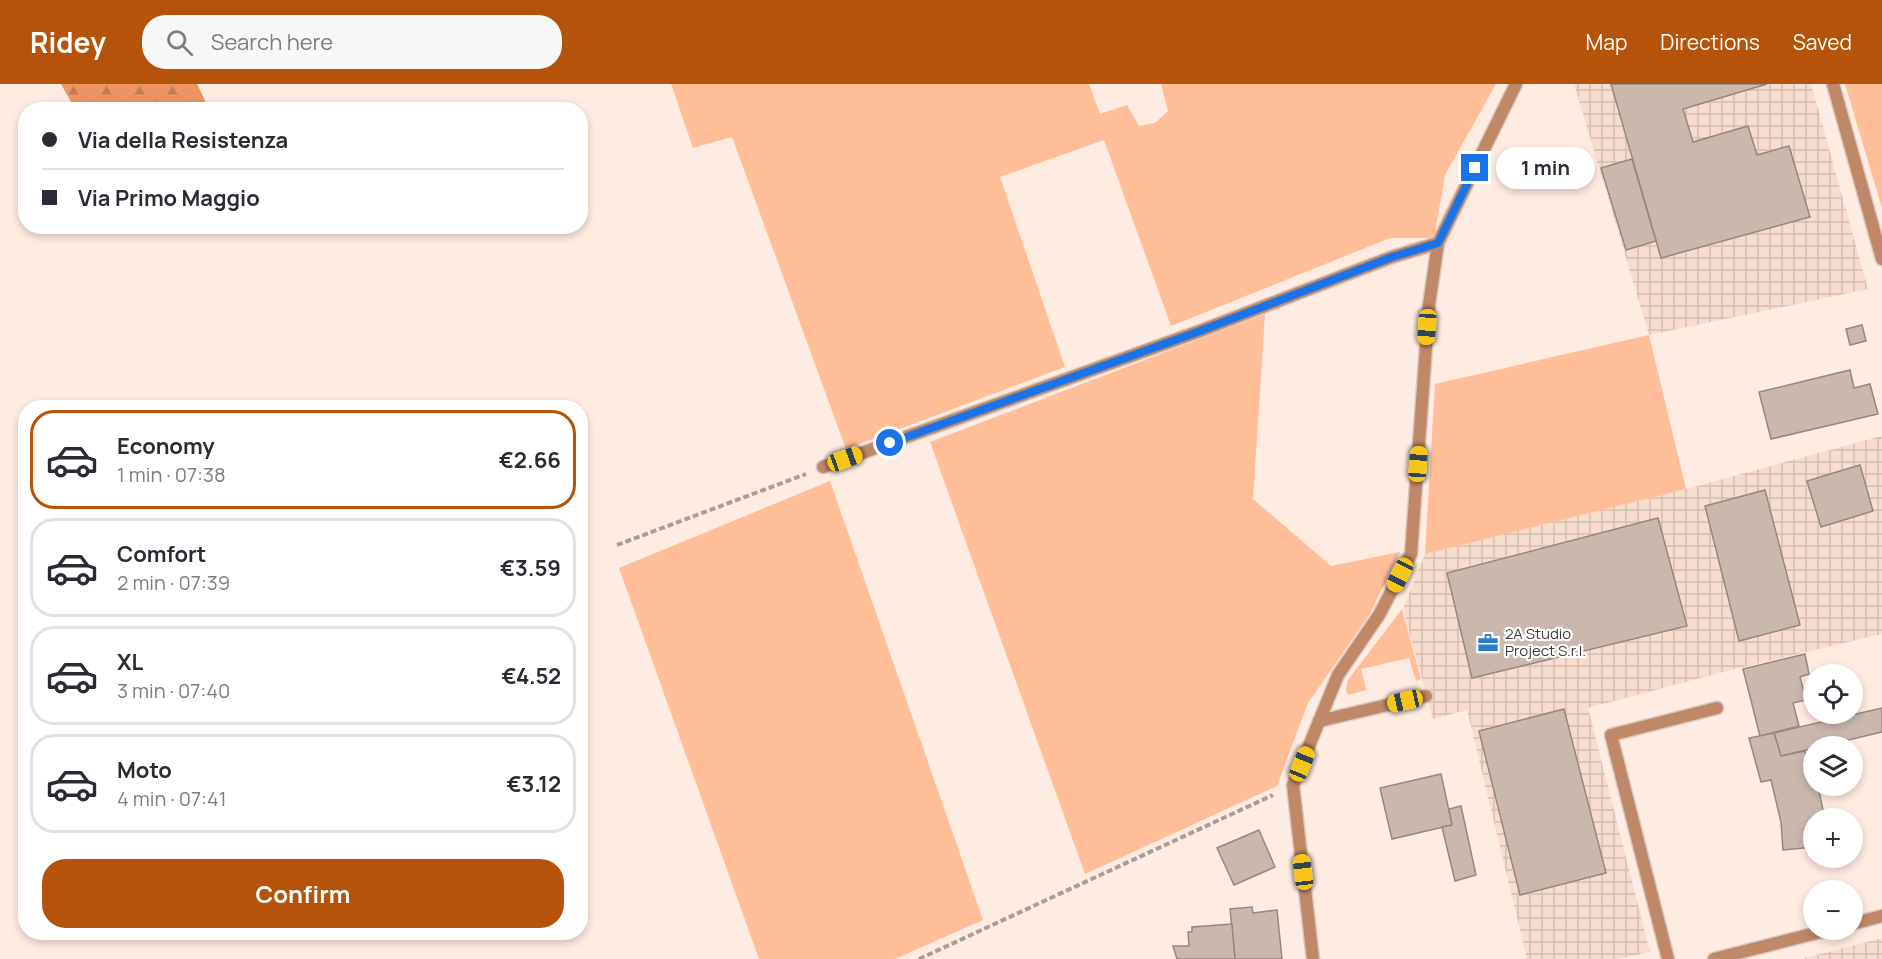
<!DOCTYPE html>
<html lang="en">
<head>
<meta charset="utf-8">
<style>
  :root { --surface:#fff; --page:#f7f7f7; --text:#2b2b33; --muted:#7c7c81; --line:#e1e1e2; --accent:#b45309 }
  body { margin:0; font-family:Manrope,sans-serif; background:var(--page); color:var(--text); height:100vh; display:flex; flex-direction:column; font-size:22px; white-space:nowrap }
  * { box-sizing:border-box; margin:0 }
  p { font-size:20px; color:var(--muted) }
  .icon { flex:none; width:33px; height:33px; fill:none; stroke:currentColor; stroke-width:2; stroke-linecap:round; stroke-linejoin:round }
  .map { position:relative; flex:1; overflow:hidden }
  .drawer { position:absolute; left:18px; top:316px; width:570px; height:540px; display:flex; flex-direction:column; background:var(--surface); border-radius:24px; box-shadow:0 3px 9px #0003 }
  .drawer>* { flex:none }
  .guide { position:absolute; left:18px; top:18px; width:570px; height:132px; border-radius:24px; box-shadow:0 3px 9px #0003; display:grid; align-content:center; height:132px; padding:0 24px; background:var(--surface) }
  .buttons { position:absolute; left:1803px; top:580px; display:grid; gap:12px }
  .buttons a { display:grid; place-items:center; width:60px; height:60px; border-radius:50%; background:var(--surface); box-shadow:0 3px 9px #0003; font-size:30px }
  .end { position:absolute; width:27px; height:27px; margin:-14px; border:8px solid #1a73e8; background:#fff; box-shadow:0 0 0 3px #fff }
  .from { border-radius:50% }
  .bubble { position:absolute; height:42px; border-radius:21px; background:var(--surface); box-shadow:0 3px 9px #0003; font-size:20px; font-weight:700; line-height:42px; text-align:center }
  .car { position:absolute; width:18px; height:36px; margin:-18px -9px; border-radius:8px; box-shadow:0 0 4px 2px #0007; background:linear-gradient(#f5c518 24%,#345 0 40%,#f5c518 0 76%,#345 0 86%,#f5c518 0) }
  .guide b { display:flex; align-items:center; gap:21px; height:57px; font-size:22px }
  .guide b+b { border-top:2px solid var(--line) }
  .guide i { width:15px; height:15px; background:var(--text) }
  ul { padding:10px 0 0; list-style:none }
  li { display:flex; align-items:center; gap:18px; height:99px; margin:0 12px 9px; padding:0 12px; border:3px solid var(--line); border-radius:24px }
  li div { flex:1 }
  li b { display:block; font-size:22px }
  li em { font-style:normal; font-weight:700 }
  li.on { border-color:var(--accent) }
  li>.icon { width:54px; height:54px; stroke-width:1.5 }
  .cta { display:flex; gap:12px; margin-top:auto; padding:12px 24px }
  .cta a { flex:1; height:69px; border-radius:24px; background:var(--accent); color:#fff; font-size:24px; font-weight:700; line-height:69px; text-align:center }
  header { display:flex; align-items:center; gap:36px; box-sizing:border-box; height:84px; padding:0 30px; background:var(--accent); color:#fff }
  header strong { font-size:28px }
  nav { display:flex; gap:33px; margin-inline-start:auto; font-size:21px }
  .search { width:420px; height:54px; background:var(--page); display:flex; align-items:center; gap:15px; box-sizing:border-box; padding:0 21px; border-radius:24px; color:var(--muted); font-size:22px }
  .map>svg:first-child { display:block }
  .industrial { fill:url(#industrial-grid) }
  .green { fill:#ffbd98 }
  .forest { fill:url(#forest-firs) }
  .building { fill:#cab8af; stroke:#97877e; stroke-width:1.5 }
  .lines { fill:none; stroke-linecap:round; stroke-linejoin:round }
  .service-casing { stroke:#d8c8bf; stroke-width:15 }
  .minor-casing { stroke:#d8c8bf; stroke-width:15 }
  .path { stroke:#ab9d96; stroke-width:4; stroke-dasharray:6 3; stroke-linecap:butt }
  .service { stroke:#c18867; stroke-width:12 }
  .minor { stroke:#c18867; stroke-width:12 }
  .route { stroke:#1a73e8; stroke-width:8 }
  .labels { text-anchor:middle; stroke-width:4.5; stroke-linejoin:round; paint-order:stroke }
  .poi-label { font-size:15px; fill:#423a37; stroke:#fff; text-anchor:start }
</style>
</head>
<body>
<header>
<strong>Ridey</strong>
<div class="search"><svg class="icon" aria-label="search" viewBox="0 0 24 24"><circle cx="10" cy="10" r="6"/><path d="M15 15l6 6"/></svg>Search here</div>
<nav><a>Map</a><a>Directions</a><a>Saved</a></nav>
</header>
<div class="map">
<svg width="1882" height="875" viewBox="0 0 1882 875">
  <defs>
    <pattern id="industrial-grid" width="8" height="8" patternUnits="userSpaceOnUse" patternTransform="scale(1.5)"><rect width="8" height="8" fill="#f6ddcf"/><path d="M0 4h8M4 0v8" fill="none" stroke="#d4beb2"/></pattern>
    <pattern id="forest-firs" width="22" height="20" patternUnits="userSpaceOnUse" patternTransform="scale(1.5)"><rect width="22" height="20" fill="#ed9562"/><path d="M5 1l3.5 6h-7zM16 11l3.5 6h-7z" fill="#c27b52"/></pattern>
  </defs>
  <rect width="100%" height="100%" fill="#feebe1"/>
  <g class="industrial">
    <polygon points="1574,0 1811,0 1868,205 1649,251"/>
    <polygon points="1882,352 1882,550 1731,586 1588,624 1650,868 1618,875 1527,875 1467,626 1433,635 1403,525 1425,470 1686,405"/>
    <polygon points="1882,854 1882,875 1801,875"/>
  </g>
  <g class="green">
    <polygon points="671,0 1089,0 1100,30 1127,21 1139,42 1155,39 1168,27 1161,0 1496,0 1445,91 1434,154 1390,154 1171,242 1104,56 1000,93 1065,283 846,365 732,53 693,64"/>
    <polygon points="1845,0 1882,0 1882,124"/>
    <polygon points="1265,230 1253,415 1331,482 1400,468 1370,530 1308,619 1277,702 1085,790 930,358"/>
    <polygon points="1649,251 1686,405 1425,470 1435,300"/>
    <polygon points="830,397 983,836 895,875 759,875 619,484"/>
    <polygon points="1402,525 1421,595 1416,597 1409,574 1361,585 1366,606 1347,611 1346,605 1348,596"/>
  </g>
  <polygon class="forest" points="61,0 197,0 209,25 75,25"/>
  <g class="building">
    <polygon points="1611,0 1767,0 1683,25 1693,58 1748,42 1757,71 1789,62 1810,133 1661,174"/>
    <polygon points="1632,75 1656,157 1626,166 1601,84"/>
    <polygon points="1862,241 1866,257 1850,261 1846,245"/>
    <polygon points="1850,286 1854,304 1870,300 1878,330 1771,355 1759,308"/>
    <polygon points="1860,381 1873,427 1821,443 1807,397"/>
    <polygon points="1765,406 1800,541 1739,557 1705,422"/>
    <polygon points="1658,434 1687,542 1472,594 1447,489"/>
    <polygon points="1805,570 1809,590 1800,593 1806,616 1793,619 1799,642 1760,652 1743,585"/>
    <polygon points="1882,624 1882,648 1781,672 1774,649"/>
    <polygon points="1564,625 1606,789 1520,811 1479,647"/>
    <polygon points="1774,649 1781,672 1805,667 1810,688 1814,688 1814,702 1818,702 1824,731 1811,734 1814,763 1783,766 1781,738 1771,696 1761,698 1749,654"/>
    <polygon points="1441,690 1452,741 1392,755 1380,704"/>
    <polygon points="1461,722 1476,791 1455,797 1442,743 1452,741 1449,725"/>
    <polygon points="1259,746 1275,783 1234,801 1217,764"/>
    <polygon points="1252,823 1253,829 1277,826 1282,875 1235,875 1230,825"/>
    <polygon points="1232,840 1235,875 1177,875 1173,862 1189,862 1188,848 1192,848 1192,843"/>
  </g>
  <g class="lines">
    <g class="service-casing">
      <g id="service">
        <polyline points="1319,637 1426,612"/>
        <polyline points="1668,875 1611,651 1717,624"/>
      </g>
    </g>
    <g class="minor-casing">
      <g id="minor">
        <polyline points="1833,0 1882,175"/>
        <polyline points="823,383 1200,247 1392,173 1438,159"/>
        <polyline points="1852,840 1882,832"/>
        <polyline points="1313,875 1293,701 1338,591 1379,531 1411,470 1429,221 1438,159 1516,0"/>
        <polyline points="1714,875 1828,846"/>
      </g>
    </g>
    <g class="path">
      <polyline points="617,461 806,390"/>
      <polyline points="919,875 1273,711"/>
    </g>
    <use href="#service" class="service"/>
    <use href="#minor" class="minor"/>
  </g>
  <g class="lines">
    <polyline class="route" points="890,359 1200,247 1392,173 1438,159 1475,84"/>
  </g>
  <defs>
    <g id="office-bare" transform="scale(1.62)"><path d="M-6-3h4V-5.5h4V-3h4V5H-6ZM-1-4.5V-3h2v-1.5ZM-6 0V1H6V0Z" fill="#2b7dcc" stroke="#fff" stroke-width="2.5" paint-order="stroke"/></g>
  </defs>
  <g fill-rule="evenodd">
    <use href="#office-bare" x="1488" y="559"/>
  </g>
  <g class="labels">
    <g class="poi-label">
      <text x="1505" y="555">2A Studio<tspan x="1505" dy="17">Project S.r.l.</tspan></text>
    </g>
  </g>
</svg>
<div class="buttons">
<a><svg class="icon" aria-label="locate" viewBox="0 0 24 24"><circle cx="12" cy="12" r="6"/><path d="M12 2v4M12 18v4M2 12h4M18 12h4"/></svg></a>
<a><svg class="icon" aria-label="layers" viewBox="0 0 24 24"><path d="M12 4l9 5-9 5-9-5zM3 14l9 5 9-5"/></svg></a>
<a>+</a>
<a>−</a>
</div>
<i class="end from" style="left:890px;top:359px"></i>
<i class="end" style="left:1475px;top:84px"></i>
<div class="bubble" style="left:1496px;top:63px;width:99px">1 min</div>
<i class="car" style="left:1427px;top:243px;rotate:184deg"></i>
<i class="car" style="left:845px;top:375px;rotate:70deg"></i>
<i class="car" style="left:1418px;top:380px;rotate:4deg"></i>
<i class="car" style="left:1400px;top:491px;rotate:207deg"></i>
<i class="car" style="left:1405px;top:617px;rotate:257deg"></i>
<i class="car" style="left:1302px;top:680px;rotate:22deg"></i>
<i class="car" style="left:1303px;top:788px;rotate:353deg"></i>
<div class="guide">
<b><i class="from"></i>Via della Resistenza</b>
<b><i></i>Via Primo Maggio</b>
</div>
<section class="drawer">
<ul>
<li class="on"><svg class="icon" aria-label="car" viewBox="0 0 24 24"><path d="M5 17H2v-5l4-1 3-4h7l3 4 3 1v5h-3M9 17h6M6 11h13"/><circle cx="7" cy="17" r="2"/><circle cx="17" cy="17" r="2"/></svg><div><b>Economy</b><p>1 min · 07:38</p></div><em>€2.66</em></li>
<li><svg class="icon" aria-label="car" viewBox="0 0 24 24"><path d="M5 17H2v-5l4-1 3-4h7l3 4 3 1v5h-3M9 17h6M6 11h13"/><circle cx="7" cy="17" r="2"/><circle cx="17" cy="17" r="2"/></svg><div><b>Comfort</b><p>2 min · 07:39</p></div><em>€3.59</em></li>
<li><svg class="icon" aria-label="car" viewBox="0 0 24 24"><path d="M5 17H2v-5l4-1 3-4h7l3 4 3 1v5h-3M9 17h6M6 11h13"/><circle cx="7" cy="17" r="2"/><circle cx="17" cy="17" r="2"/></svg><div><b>XL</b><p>3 min · 07:40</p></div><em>€4.52</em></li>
<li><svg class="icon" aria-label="car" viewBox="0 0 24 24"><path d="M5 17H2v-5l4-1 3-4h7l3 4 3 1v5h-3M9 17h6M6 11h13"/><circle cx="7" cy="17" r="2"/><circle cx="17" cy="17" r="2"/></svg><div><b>Moto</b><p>4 min · 07:41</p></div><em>€3.12</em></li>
</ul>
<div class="cta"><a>Confirm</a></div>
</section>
</div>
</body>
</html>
